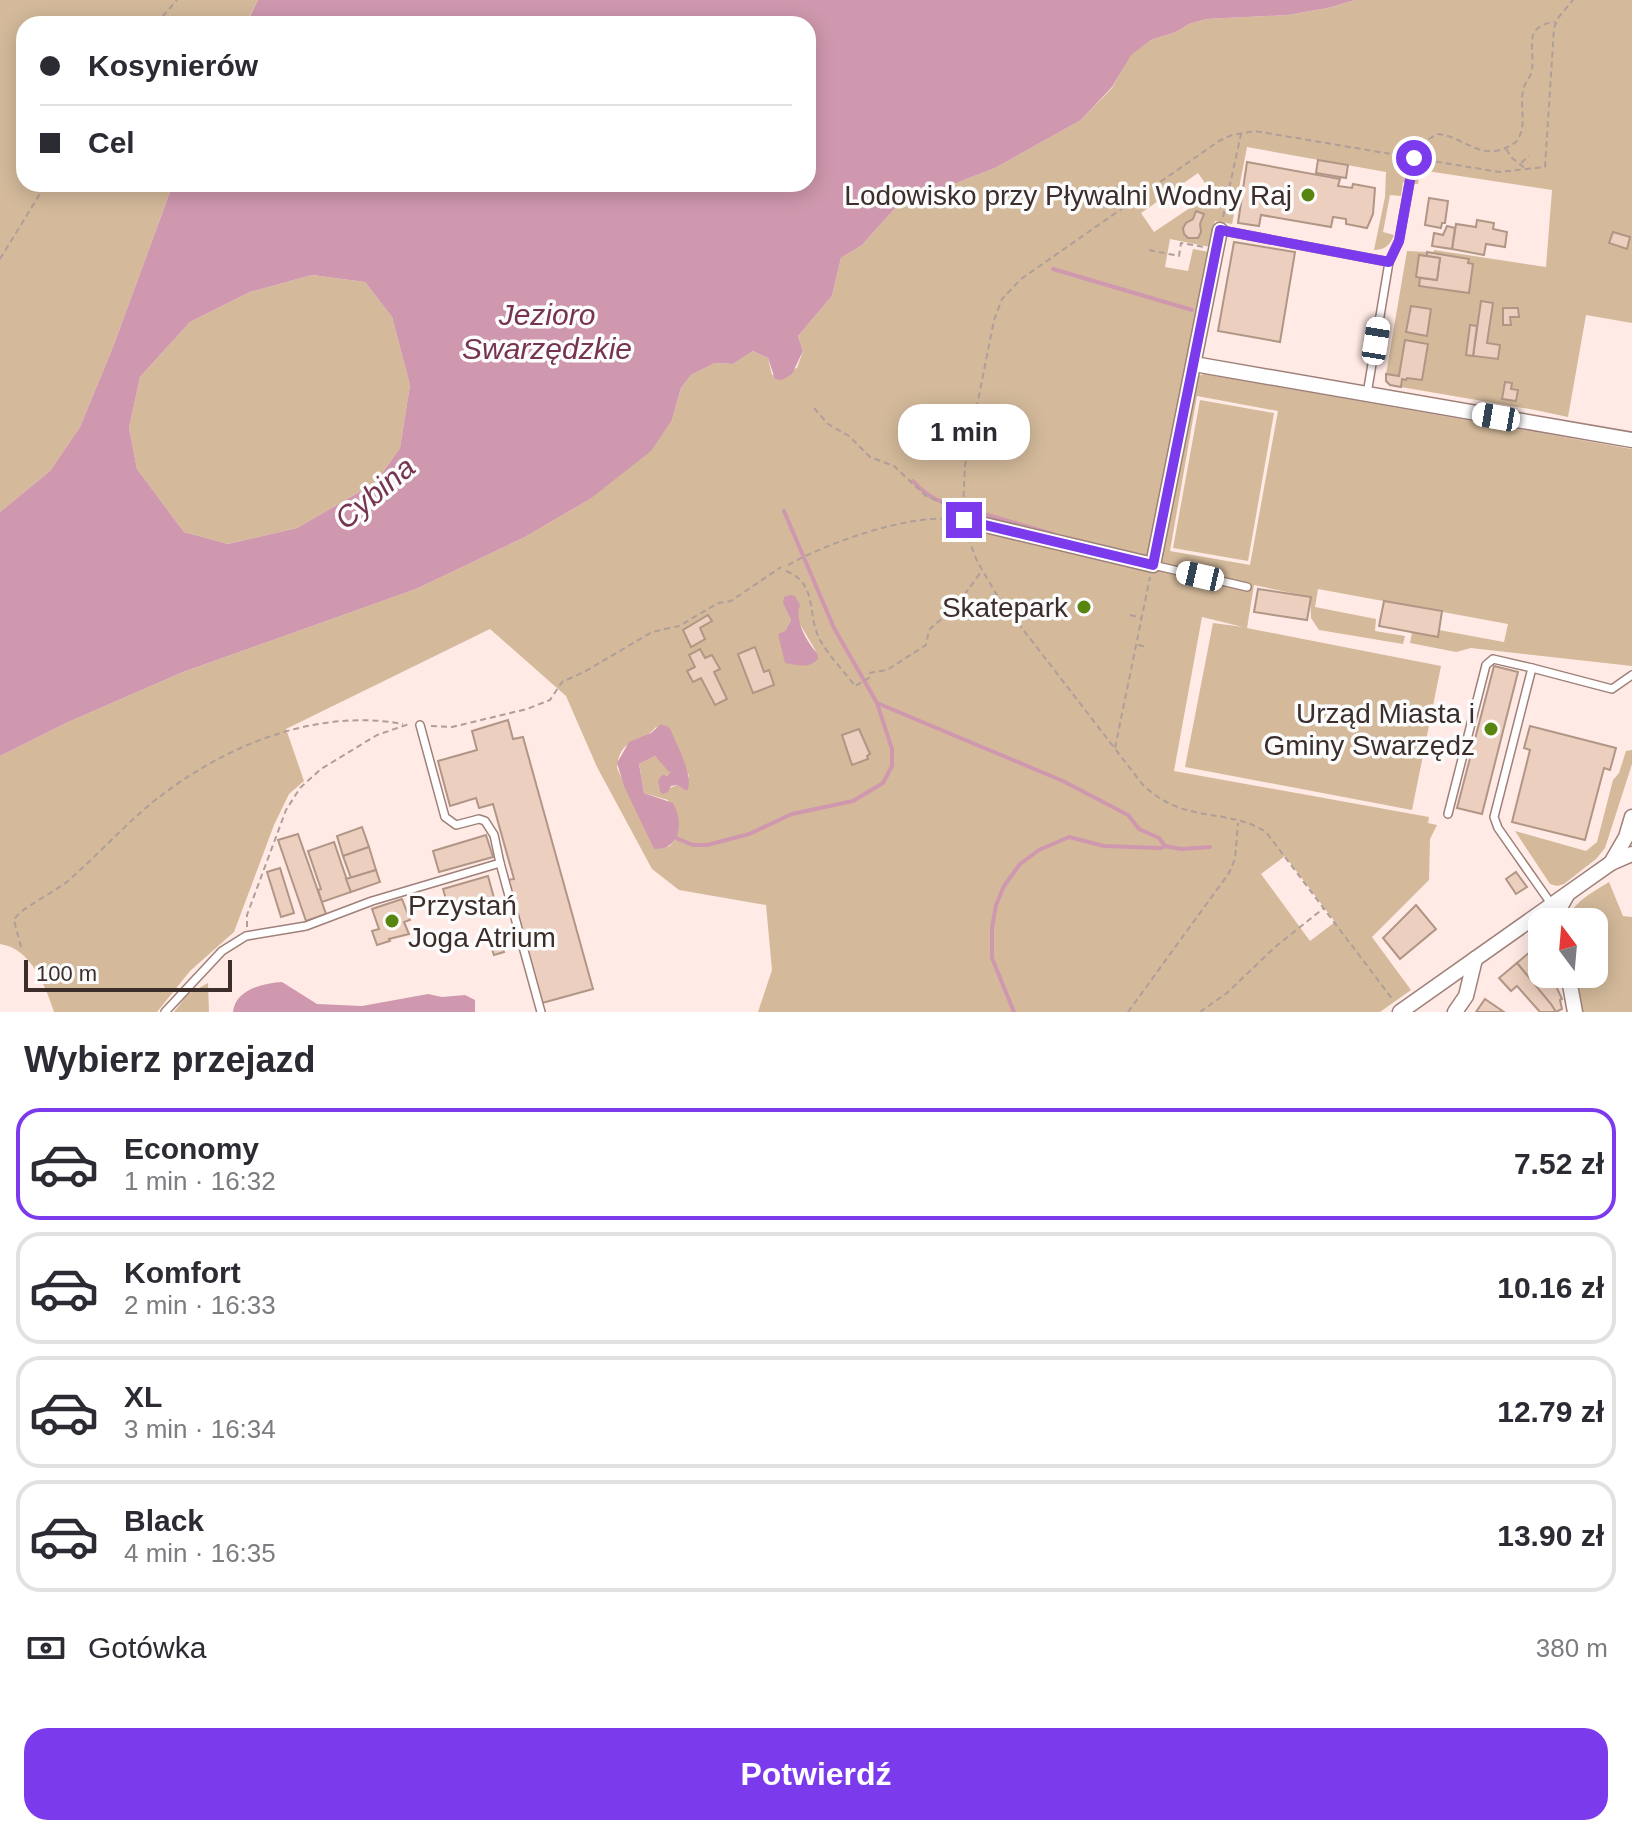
<!DOCTYPE html>
<html lang="pl">
<head>
<meta charset="utf-8">
<style>
  :root { --surface:#fff; --page:#f2f2f3; --text:#2b2b33; --muted:#7c7c81; --line:#e1e1e2; --accent:#7c3aed }
  body { margin:0; font-family:Arial,sans-serif; background:var(--page); color:var(--text); height:100vh; display:flex; flex-direction:column; font-size:30px; white-space:nowrap }
  * { box-sizing:border-box; margin:0 }
  p { font-size:26px; color:var(--muted) }
  .icon { flex:none; width:44px; height:44px; fill:none; stroke:currentColor; stroke-width:2; stroke-linecap:round; stroke-linejoin:round }
  .map { position:relative; height:1012px; overflow:hidden }
  .details { display:flex; flex-direction:column; background:var(--surface); flex:1 }
  .details>* { flex:none }
  .top-card { position:absolute; left:16px; top:16px; width:800px; height:176px; border-radius:24px; box-shadow:0 4px 20px #0003; display:grid; align-content:center; height:176px; padding:0 24px; background:var(--surface) }
  .needle { width:52px; rotate:344deg }
  .tools { position:absolute; left:1528px; top:908px; display:grid; gap:16px }
  .tools a { display:grid; place-items:center; width:80px; height:80px; border-radius:16px; background:var(--surface); box-shadow:0 4px 20px #0003; font-size:40px }
  .scale { position:absolute; left:24px; bottom:20px; width:208px; box-sizing:border-box; padding-left:8px; border:4px solid #3b2e2b; border-top:0; font-size:22px; line-height:28px; white-space:nowrap; color:#3b2e2b; -webkit-text-stroke:6px #fcfcfc; paint-order:stroke }
  .end { position:absolute; width:36px; height:36px; margin:-18px; border:10px solid #7c3aed; background:#fff; box-shadow:0 0 0 4px #fff }
  .from { border-radius:50% }
  .bubble { position:absolute; height:56px; border-radius:24px; background:var(--surface); box-shadow:0 4px 20px #0003; font-size:26px; font-weight:800; line-height:56px; text-align:center }
  .car { position:absolute; width:24px; height:48px; margin:-24px -12px; border-radius:10px; box-shadow:0 0 6px 2px #0007; background:linear-gradient(#fff 24%,#345 0 40%,#fff 0 76%,#345 0 86%,#fff 0) }
  .top-card b { display:flex; align-items:center; gap:28px; height:76px; font-size:30px }
  .top-card b+b { border-top:2px solid var(--line) }
  .top-card i { width:20px; height:20px; background:var(--text) }
  ul { padding:0; list-style:none }
  li { display:flex; align-items:center; gap:24px; height:112px; margin:0 16px 12px; padding:0 8px; border:4px solid var(--line); border-radius:24px }
  li div { flex:1 }
  li b { display:block; font-size:30px }
  li em { font-style:normal; font-weight:800 }
  li.selected { border-color:var(--accent) }
  li>.icon { width:72px; height:72px; stroke-width:1.5 }
  h2 { padding:0 24px; font-size:36px; line-height:96px }
  .pay { display:flex; align-items:center; gap:20px; height:88px; padding:0 24px; font-size:30px }
  .pay p { margin-inline-start:auto }
  .action { display:flex; gap:16px; margin-top:auto; padding:16px 24px }
  .action a { flex:1; height:92px; border-radius:24px; background:var(--accent); color:#fff; font-size:32px; font-weight:800; line-height:92px; text-align:center }
  .map>svg:first-child { display:block }
  .green { fill:#d4ba9b; fill-rule:evenodd }
  .water { fill:#cf98ae; fill-rule:evenodd }
  .lines { fill:none; stroke-linecap:round; stroke-linejoin:round }
  .stream { stroke:#cf98ae; stroke-width:4 }
  .building { fill:#eccfbe; stroke:#b19686; stroke-width:2 }
  .service-casing { stroke:#9f8079; stroke-width:10 }
  .minor-casing { stroke:#9f8079; stroke-width:17 }
  .path { stroke:#af9e99; stroke-width:2; stroke-dasharray:6 4; stroke-linecap:butt }
  .service { stroke:#fff; stroke-width:7 }
  .minor { stroke:#fff; stroke-width:14 }
  .route { stroke:#7c3aed; stroke-width:10 }
  .poi-dot { fill:#588410; stroke:#fcfcfc; stroke-width:3 }
  .labels { text-anchor:middle; stroke-width:7; stroke-linejoin:round; paint-order:stroke }
  .poi-label { font-size:28px; fill:#3b2e2b; stroke:#fcfcfc; text-anchor:end }
  .water-label { font-size:30px; font-style:italic; fill:#773352; stroke:#fcfcfc }
</style>
</head>
<body>
<div class="map">
<svg width="1632" height="1012" viewBox="0 0 1632 1012">
  <rect width="100%" height="100%" fill="#ffeae5"/>
  <g class="green">
    <polygon points="0,0 258,0 245,24 24,24 24,184 173,184 113,347 80,427 50,471 0,512"/>
    <path d="M1355 0H1632V323L1586 315 1568 417 1535 410 1401 387 1402 379 1407 378 1386 374 1407 251 1427 252V256L1419 255V286L1468 293 1473 264 1468 263V259L1433 253 1434 250 1546 267 1552 190 1420 170 1418 184 1403 182 1401 196 1390 195 1383 232 1394 235C1390 245 1385 250 1374 250L1385 197 1386 172 1247 147 1232 224 1215 221 1210 247 1170 239 1165 267 1188 271 1193 249 1209 252 1198 376 1204 374 1632 449V666L1471 648 1456 652 1410 643 1412 632 1439 630 1504 642 1508 624 1318 589 1315 607 1376 619 1375 631 1405 636 1403 644 1319 630 1311 618 1310 597 1254 585 1247 628 1441 666 1412 810 1185 767 1213 623 1243 627 1202 617 1174 771 1429 817 1428 823 1437 825 1430 839 1429 880 1372 937 1411 990 1380 1012H758L772 970 766 905 679 890 652 869 597 767 566 696 490 629 286 729 304 781 289 794 274 825 234 932 190 971 157 1012H54C46 987 31 948 0 944V756L66 723 183 672 416 589 525 537 590 499 672 420 681 388 691 375 715 363 733 364 753 351 768 358 772 375 797 368 803 351 798 336 832 296 841 258 862 245 897 206 995 168 1081 120 1112 88 1130 55 1151 40 1176 32 1189 24 1206 19 1288 15 1328 8ZM1198 173 1212 193 1154 232 1141 213ZM1481 302 1493 303 1487 343 1498 359 1466 354 1470 325 1477 326ZM1197 396 1278 411 1250 565 1170 551ZM783 602 797 613 798 621 817 653 785 631 791 620ZM656 727 674 739 689 776 683 788 677 785 660 792 659 780 663 774 667 776 670 774 668 767 655 756 639 764 644 793 668 800 676 838 670 846 654 849 617 768C620 735 641 746 656 727ZM1285 856 1335 922 1310 941 1261 874Z"/>
    <polygon points="312,275 365,282 392,317 410,385 400,448 375,483 297,528 228,544 184,532 137,469 129,428 140,377 190,322 250,292"/>
    <polygon points="1200,400 1274,413 1248,561 1173,548"/>
    <polygon points="1632,750 1632,764 1605,848 1596,859 1564,884 1557,886 1550,884 1515,831 1586,851 1597,842 1613,780 1619,773 1626,751"/>
    <path d="M1609 882 1623 916 1632 917V1012H1582L1575 974H1594V922H1567C1571 903 1593 892 1609 882Z"/>
    <polygon points="208,983 209,1012 174,1012 188,994"/>
  </g>
  <g class="water">
    <path d="M258 0H1355L1328 8 1288 15 1206 19 1189 24 1176 32 1151 40 1131 55 1112 87 1081 120 995 168 897 206 862 245 841 258 832 296 798 336 803 351 792 374 782 380 775 379 768 358 753 351 733 364 715 363 691 375 681 388 672 420 651 451 590 499 525 537 416 589 183 672 66 723 0 756V512L50 471 80 427 113 347 173 184H808V24H246ZM312 275 365 282 392 317 410 385 400 448 375 483 297 528 228 544 184 532 137 469 129 428 140 377 190 322 250 292Z"/>
    <path d="M790 595 795 596 800 605C794 620 807 642 817 653L818 659C809 669 798 665 785 663L778 634 785 631 791 620 783 603 784 597Z"/>
    <path d="M661 724 670 728C676 744 695 777 687 791L677 785 671 786 668 792 663 794 660 792 658 780 663 774 667 776 670 773 655 756 639 764 644 793 673 803C684 822 681 850 654 849L652 845 624 786 617 763 629 742 651 733Z"/>
    <path d="M282 982 317 1004 362 1006 428 994 442 997 465 995 475 1000V1012H233C235 990 263 983 282 982Z"/>
  </g>
  <g class="lines">
    <g class="stream">
      <polyline points="1053,269 1192,310"/>
      <path d="M913 481C925 494 936 502 954 505"/>
      <polyline points="784,511 834,628 877,703 1063,781 1128,815 1139,829 1159,838 1165,846 1161,848 1104,846 1069,837 1039,850 1020,864 1004,886 996,905 992,928 992,958 1014,1012"/>
      <polyline points="974,511 1053,534"/>
      <polyline points="676,838 693,845 707,845 749,834 792,814 853,801 883,783 892,766 892,749 877,703"/>
      <polyline points="1165,846 1181,849 1210,847"/>
    </g>
  </g>
  <g class="building">
    <polygon points="1318,160 1348,165 1346,178 1316,173"/>
    <polygon points="1247,162 1340,179 1338,186 1352,188 1353,184 1375,188 1373,214 1367,228 1346,224 1346,219 1333,217 1331,227 1261,215 1259,226 1238,223"/>
    <polygon points="1429,198 1448,201 1445,223 1442,223 1441,228 1425,225"/>
    <polygon points="1196,211 1204,214 1200,224 1201,232 1198,238 1188,238 1184,234 1183,228 1186,223 1193,219"/>
    <polygon points="1477,220 1494,223 1493,229 1507,232 1505,247 1486,244 1484,255 1452,249 1456,224 1476,227"/>
    <polygon points="1447,226 1455,228 1452,249 1432,246 1434,233 1443,235"/>
    <polygon points="1613,232 1630,237 1627,249 1609,243"/>
    <polygon points="1234,242 1295,252 1280,342 1218,331"/>
    <polygon points="1427,252 1469,259 1468,263 1473,264 1469,293 1419,286 1420,278 1437,280 1440,258 1427,256"/>
    <polygon points="1419,255 1440,258 1437,280 1416,277"/>
    <polygon points="1481,301 1493,303 1487,343 1500,345 1498,359 1473,356"/>
    <polygon points="1411,306 1431,309 1427,336 1406,332"/>
    <polygon points="1503,308 1518,308 1519,317 1510,317 1511,325 1503,325"/>
    <polygon points="1470,325 1477,326 1473,356 1466,355"/>
    <polygon points="1405,340 1428,344 1422,380 1407,378 1406,380 1402,379 1401,387 1390,385 1386,381 1386,374 1399,376"/>
    <polygon points="1505,382 1512,383 1511,389 1518,390 1516,401 1502,399"/>
    <polygon points="1258,589 1311,597 1307,620 1254,612"/>
    <polygon points="1384,601 1442,611 1438,637 1379,626"/>
    <polygon points="708,615 712,621 700,628 705,639 691,647 683,630"/>
    <polygon points="755,647 764,672 769,670 774,685 753,693 738,654"/>
    <polygon points="700,649 705,658 712,655 720,669 714,672 727,699 715,705 701,678 693,682 687,671 695,667 689,655"/>
    <polygon points="1494,666 1518,672 1482,814 1457,808"/>
    <polygon points="508,720 513,739 523,737 593,989 542,1003 508,880 514,879 493,804 479,808 476,798 450,806 438,761 477,750 472,731"/>
    <polygon points="1530,726 1616,748 1610,770 1604,768 1585,840 1512,822 1530,750 1524,748"/>
    <polygon points="859,729 870,754 867,756 868,759 852,765 842,735"/>
    <polygon points="362,827 369,847 343,856 337,836"/>
    <polygon points="298,834 326,914 306,921 278,840"/>
    <polygon points="486,835 493,857 439,872 433,851"/>
    <polygon points="334,842 351,892 322,902 318,890 321,889 308,851"/>
    <polygon points="369,847 376,870 351,878 343,856"/>
    <polygon points="280,868 294,913 281,917 267,872"/>
    <polygon points="376,870 380,882 351,892 346,879"/>
    <polygon points="1516,872 1527,887 1516,894 1506,879"/>
    <polygon points="488,876 494,898 462,906 461,903 448,906 443,889"/>
    <polygon points="402,899 410,920 404,922 409,934 389,939 390,941 377,945 372,931 379,929 372,909"/>
    <polygon points="1416,905 1436,929 1400,959 1383,938"/>
    <polygon points="499,937 504,952 494,955 489,940"/>
    <polygon points="1539,944 1542,947 1542,964 1539,967 1544,974 1541,977 1545,982 1559,975 1561,985 1556,986 1562,999 1560,1000 1562,1009 1556,1012 1517,963"/>
    <polygon points="1517,963 1551,1004 1556,1012 1540,1012 1517,986 1511,991 1499,978"/>
    <polygon points="1485,999 1504,1012 1476,1012"/>
  </g>
  <g class="lines">
    <g class="service-casing">
      <g id="service">
        <polyline points="1220,230 1389,262"/>
        <polyline points="1367,394 1389,262 1399,241 1414,158"/>
        <polyline points="1153,565 1247,587"/>
        <polyline points="1448,814 1486,665 1493,659 1532,668"/>
        <polyline points="500,863 541,1012"/>
        <polyline points="1552,905 1498,828 1494,817 1532,668 1612,689 1632,675"/>
        <polyline points="165,1012 222,951 246,936 306,926 372,901 500,863 494,835 485,821 479,819 456,825 445,817 420,725"/>
      </g>
    </g>
    <g class="minor-casing">
      <g id="minor">
        <polyline points="1194,364 1632,440"/>
        <polyline points="964,520 1153,565 1220,230"/>
        <polyline points="1611,863 1626,837 1632,817"/>
        <polyline points="1559,922 1559,909 1567,895"/>
        <polyline points="1568,974 1575,1012"/>
        <polyline points="1400,1012 1611,863 1632,854"/>
        <polyline points="1455,1012 1466,996 1475,959"/>
      </g>
    </g>
    <g class="path">
      <polyline points="156,24 177,0"/>
      <polyline points="1506,149 1512,158 1526,169"/>
      <path d="M1425 159 1429 139 1437 134C1466 136 1482 166 1516 142 1529 125 1518 106 1524 87 1526 81 1531 77 1532 70 1535 47 1522 26 1555 22"/>
      <polyline points="1426,160 1499,172 1545,167 1554,28 1558,18 1573,0"/>
      <polyline points="1521,163 1529,156"/>
      <polyline points="1223,217 1241,134"/>
      <polyline points="1149,250 1179,256 1181,243 1204,247"/>
      <polyline points="0,259 46,184"/>
      <polyline points="814,408 828,424 849,436 870,457 894,466 926,496 957,509"/>
      <polyline points="963,507 965,466 994,320 1002,299 1021,279 1219,141 1232,135 1255,131 1403,156"/>
      <path d="M968 537 977 561 998 597 1143 785C1185 825 1227 807 1266 832L1393 1000"/>
      <path d="M788 565C827 543 906 515 951 519"/>
      <path d="M786 571C819 584 806 614 820 640 829 656 844 671 855 686L869 678V673L887 670 926 645 929 630 956 606 981 572"/>
      <polyline points="1130,615 1141,618"/>
      <polyline points="1138,645 1148,647"/>
      <polyline points="431,726 452,727 527,709 550,700 562,682 584,672 652,632 679,626 718,603 731,601 781,567"/>
      <polyline points="1115,748 1150,577"/>
      <polyline points="247,927 247,915 286,810 300,788 321,769 377,735 409,724"/>
      <path d="M21 947 14 920C20 908 55 892 68 881 99 854 126 823 158 798 226 745 317 708 403 724"/>
      <polyline points="1128,1012 1229,873 1235,859 1238,823"/>
      <polyline points="1200,1012 1227,993 1275,947 1324,908"/>
    </g>
    <use href="#service" class="service"/>
    <use href="#minor" class="minor"/>
  </g>
  <g class="lines">
    <polyline class="route" points="964,520 1153,565 1220,230 1389,262 1399,241 1414,158"/>
  </g>
  <g class="poi-dot">
    <circle cx="1308" cy="195" r="8"/>
    <circle cx="1084" cy="607" r="8"/>
    <circle cx="1491" cy="729" r="8"/>
    <circle cx="392" cy="921" r="8"/>
  </g>
  <g class="labels">
    <g class="poi-label">
      <text x="1292" y="205">Lodowisko przy Pływalni Wodny Raj</text>
      <text x="1068" y="617">Skatepark</text>
      <text x="1475" y="723">Urząd Miasta i<tspan x="1475" dy="32">Gminy Swarzędz</tspan></text>
      <text x="408" y="915" text-anchor="start">Przystań<tspan x="408" dy="32">Joga Atrium</tspan></text>
    </g>
    <g class="water-label">
      <text x="547" y="325">Jezioro<tspan x="547" dy="34">Swarzędzkie</tspan></text>
      <text transform="translate(375 493) rotate(-40)" y="10">Cybina</text>
    </g>
  </g>
</svg>
<div class="tools">
<a><svg class="needle" viewBox="-14 -14 28 28"><path d="M0-13l5 13h-10z" fill="#e53935"/><path d="M0 13l5-13h-10z" fill="#7c7c81"/></svg></a>
</div>
<div class="scale">100 m</div>
<i class="end from" style="left:1414px;top:158px"></i>
<i class="end" style="left:964px;top:520px"></i>
<div class="bubble" style="left:898px;top:404px;width:132px">1 min</div>
<i class="car" style="left:1376px;top:341px;rotate:9deg"></i>
<i class="car" style="left:1496px;top:417px;rotate:280deg"></i>
<i class="car" style="left:1200px;top:576px;rotate:283deg"></i>
<div class="top-card">
<b><i class="from"></i>Kosynierów</b>
<b><i></i>Cel</b>
</div>
</div>
<section class="details">
<h2>Wybierz przejazd</h2>
<ul>
<li class="selected"><svg class="icon" aria-label="car" viewBox="0 0 24 24"><path d="M5 17H2v-5l4-1 3-4h7l3 4 3 1v5h-3M9 17h6M6 11h13"/><circle cx="7" cy="17" r="2"/><circle cx="17" cy="17" r="2"/></svg><div><b>Economy</b><p>1 min · 16:32</p></div><em>7.52 zł</em></li>
<li><svg class="icon" aria-label="car" viewBox="0 0 24 24"><path d="M5 17H2v-5l4-1 3-4h7l3 4 3 1v5h-3M9 17h6M6 11h13"/><circle cx="7" cy="17" r="2"/><circle cx="17" cy="17" r="2"/></svg><div><b>Komfort</b><p>2 min · 16:33</p></div><em>10.16 zł</em></li>
<li><svg class="icon" aria-label="car" viewBox="0 0 24 24"><path d="M5 17H2v-5l4-1 3-4h7l3 4 3 1v5h-3M9 17h6M6 11h13"/><circle cx="7" cy="17" r="2"/><circle cx="17" cy="17" r="2"/></svg><div><b>XL</b><p>3 min · 16:34</p></div><em>12.79 zł</em></li>
<li><svg class="icon" aria-label="car" viewBox="0 0 24 24"><path d="M5 17H2v-5l4-1 3-4h7l3 4 3 1v5h-3M9 17h6M6 11h13"/><circle cx="7" cy="17" r="2"/><circle cx="17" cy="17" r="2"/></svg><div><b>Black</b><p>4 min · 16:35</p></div><em>13.90 zł</em></li>
</ul>
<div class="pay"><svg class="icon" aria-label="cash" viewBox="0 0 24 24"><path d="M3 7h18v10H3z"/><circle cx="12" cy="12" r="2"/></svg>Gotówka<p>380 m</p></div>
<div class="action"><a>Potwierdź</a></div>
</section>
</body>
</html>
